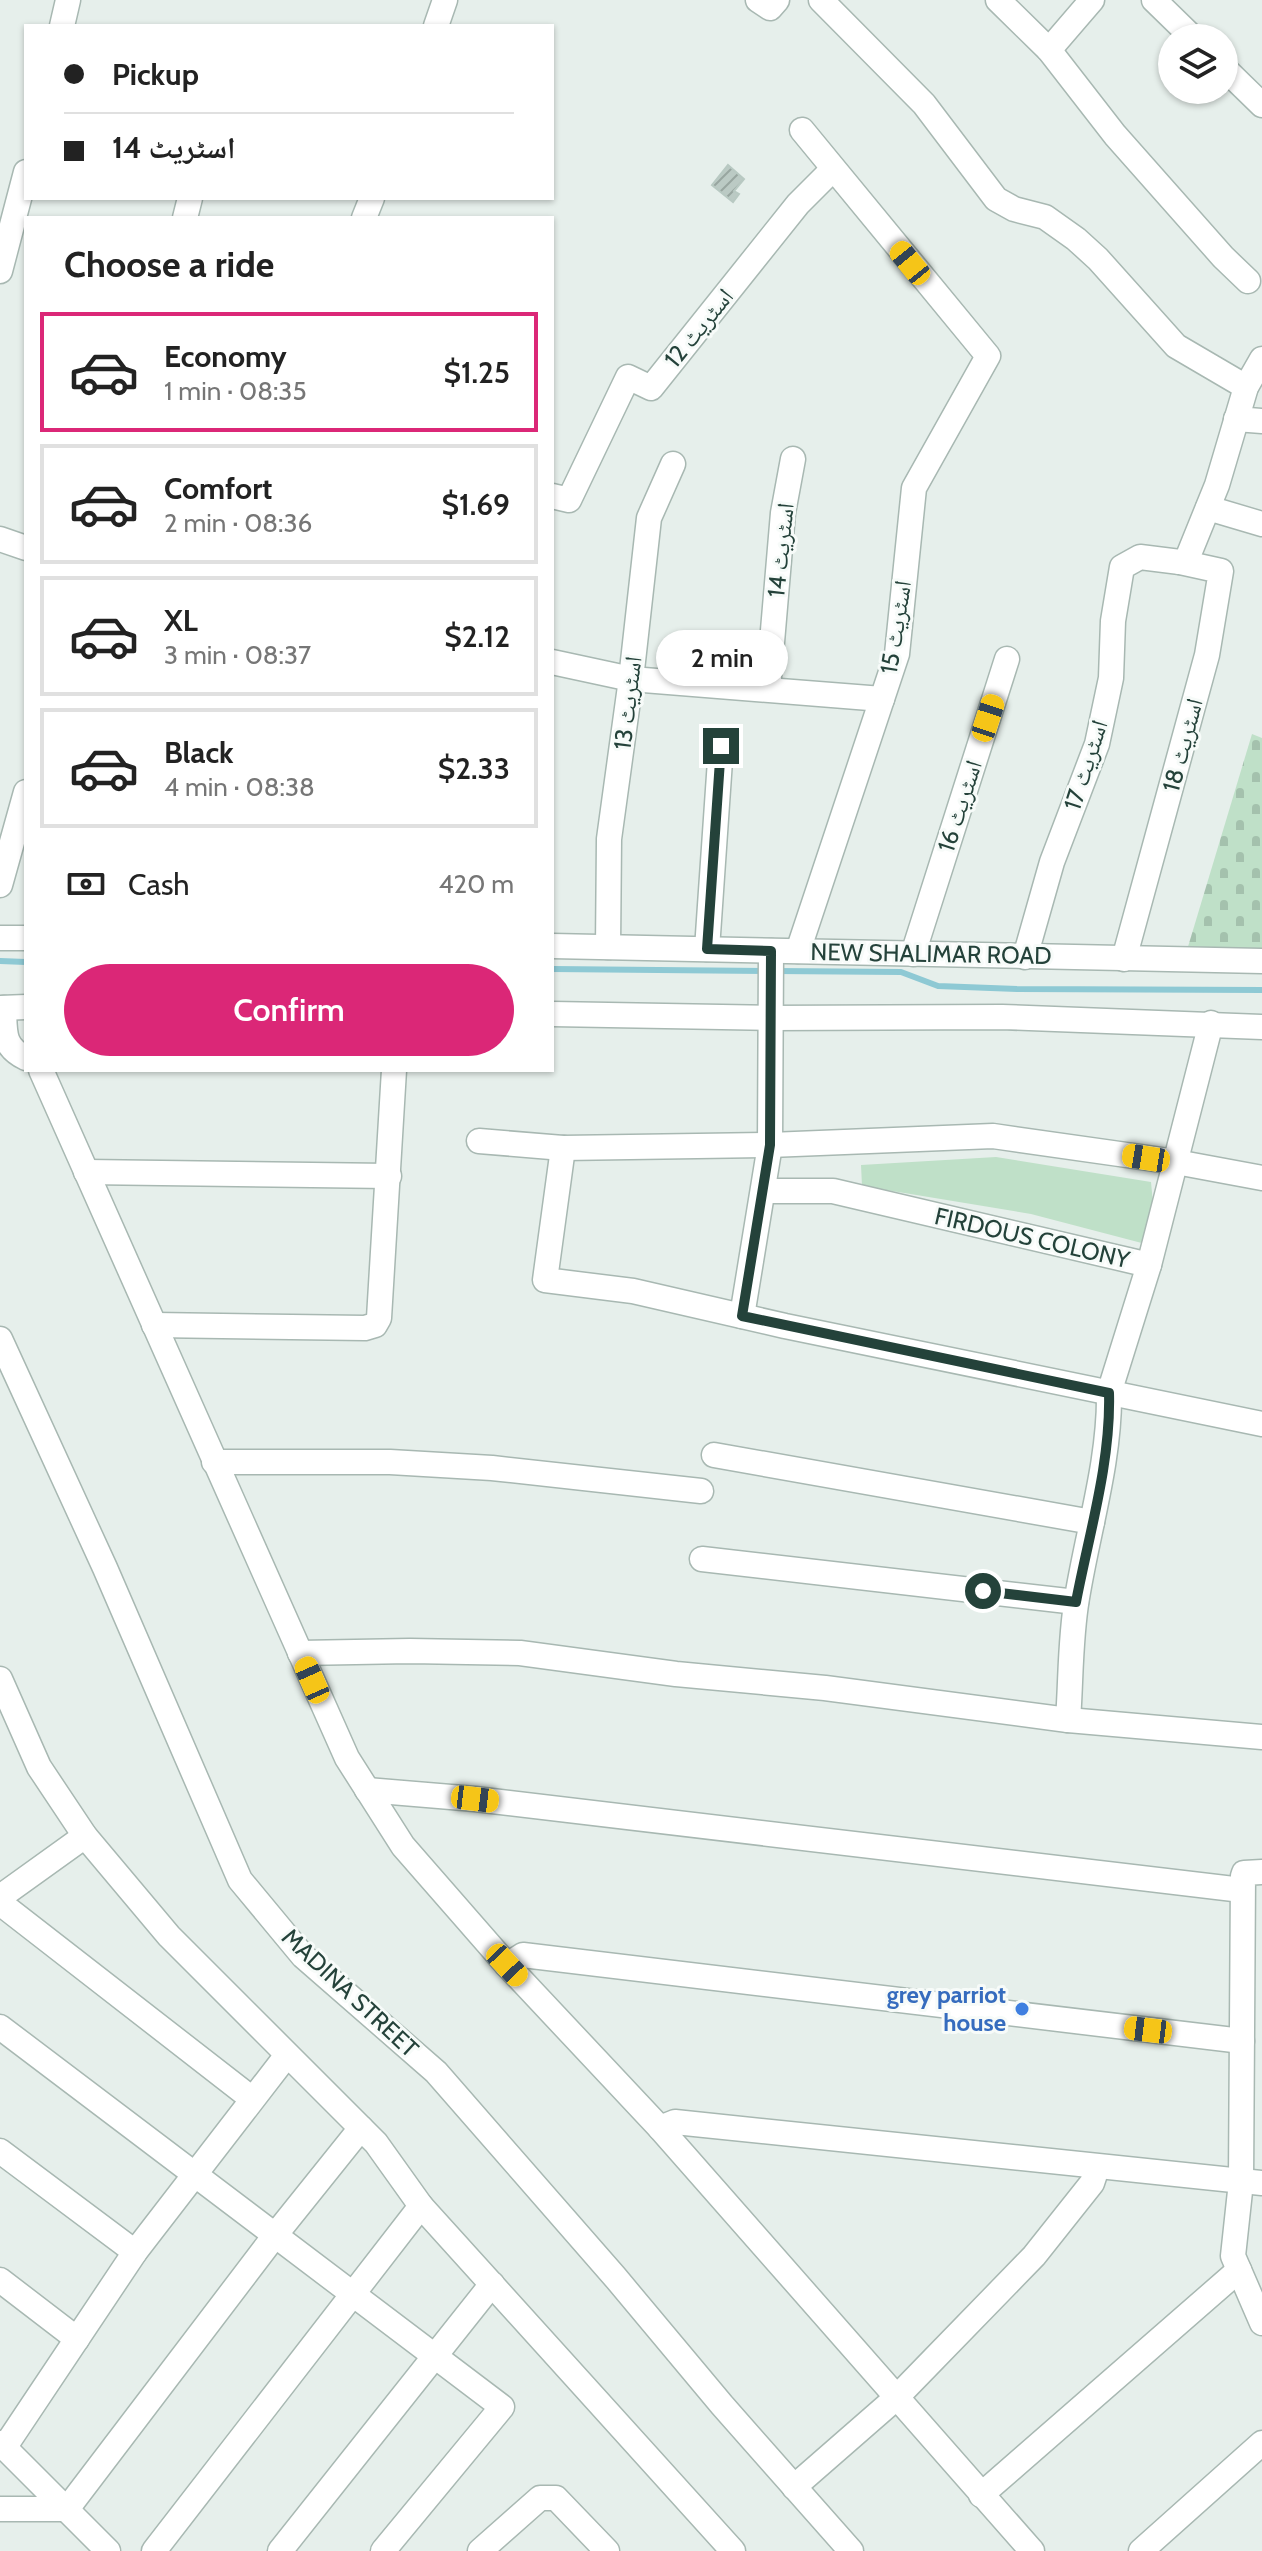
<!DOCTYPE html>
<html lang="en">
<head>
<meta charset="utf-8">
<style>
  :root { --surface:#fff; --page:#f2f2f2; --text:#222; --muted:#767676; --line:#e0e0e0; --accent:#db2777 }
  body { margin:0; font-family:Cabin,"Noto Naskh Arabic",sans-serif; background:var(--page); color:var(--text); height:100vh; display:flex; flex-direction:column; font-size:30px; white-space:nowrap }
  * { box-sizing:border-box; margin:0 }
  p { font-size:26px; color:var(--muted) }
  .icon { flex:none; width:44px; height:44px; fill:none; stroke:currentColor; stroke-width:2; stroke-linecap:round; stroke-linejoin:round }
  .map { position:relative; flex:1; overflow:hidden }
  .details { position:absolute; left:24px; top:216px; width:530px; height:856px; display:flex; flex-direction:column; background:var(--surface); border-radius:0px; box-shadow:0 2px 6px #0004 }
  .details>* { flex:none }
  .guide { position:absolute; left:24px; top:24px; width:530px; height:176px; border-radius:0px; box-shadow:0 2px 6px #0004; display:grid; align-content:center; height:176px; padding:0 40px; background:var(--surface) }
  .tools { position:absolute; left:1158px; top:24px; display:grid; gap:16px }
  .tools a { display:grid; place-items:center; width:80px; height:80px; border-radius:50%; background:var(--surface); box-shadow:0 2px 6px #0004; font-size:40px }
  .end { position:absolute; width:36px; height:36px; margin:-18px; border:10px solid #24423a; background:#fff; box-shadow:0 0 0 4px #fff }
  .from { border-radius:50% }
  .bubble { position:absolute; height:56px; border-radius:28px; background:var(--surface); box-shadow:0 2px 6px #0004; font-size:26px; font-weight:600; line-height:56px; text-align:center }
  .car { position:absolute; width:24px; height:48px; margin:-24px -12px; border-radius:10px; box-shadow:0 0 6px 2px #0007; background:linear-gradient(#f5c518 24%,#345 0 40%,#f5c518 0 76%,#345 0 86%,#f5c518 0) }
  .guide b { display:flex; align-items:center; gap:28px; height:76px; font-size:30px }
  .guide b+b { border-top:2px solid var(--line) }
  .guide i { width:20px; height:20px; background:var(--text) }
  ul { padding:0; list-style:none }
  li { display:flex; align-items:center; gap:24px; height:120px; margin:0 16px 12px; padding:0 24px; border:4px solid var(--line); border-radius:0px }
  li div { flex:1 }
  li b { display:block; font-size:30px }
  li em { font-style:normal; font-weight:600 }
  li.active { border-color:var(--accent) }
  li>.icon { width:72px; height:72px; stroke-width:1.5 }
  h2 { padding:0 40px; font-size:36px; line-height:96px }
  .pay { display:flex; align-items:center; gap:20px; height:88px; padding:0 40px; font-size:30px }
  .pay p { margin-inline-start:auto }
  .cta { display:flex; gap:16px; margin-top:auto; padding:16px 40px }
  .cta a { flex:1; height:92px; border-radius:48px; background:var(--accent); color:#fff; font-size:32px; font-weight:600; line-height:92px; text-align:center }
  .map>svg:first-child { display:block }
  .cemetery { fill:url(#cemetery-stones) }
  .park { fill:#bfe0c8 }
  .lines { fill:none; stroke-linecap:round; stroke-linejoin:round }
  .stream { stroke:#8ec9d4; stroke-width:6 }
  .building { fill:url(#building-hatch); stroke:#b8c9c2; stroke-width:2 }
  .minor-casing { stroke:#a8b8b2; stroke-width:27 }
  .tertiary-casing { stroke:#a8b8b2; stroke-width:27 }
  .minor { stroke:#fff; stroke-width:24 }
  .tertiary { stroke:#fff; stroke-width:24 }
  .route { stroke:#24423a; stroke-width:10 }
  .shop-dot { fill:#3f7fe0; stroke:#f7fbf9; stroke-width:3 }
  .labels { text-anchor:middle; stroke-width:6; stroke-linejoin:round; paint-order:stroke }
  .street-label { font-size:24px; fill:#24423a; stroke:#f7fbf9 }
  .shop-label { font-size:24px; font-weight:bold; fill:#366cbe; stroke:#f7fbf9; text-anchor:end }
</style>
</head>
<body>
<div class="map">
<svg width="1262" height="2551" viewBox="0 0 1262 2551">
  <defs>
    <pattern id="cemetery-stones" width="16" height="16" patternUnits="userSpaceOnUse" patternTransform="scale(2)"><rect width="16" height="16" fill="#bfe0c8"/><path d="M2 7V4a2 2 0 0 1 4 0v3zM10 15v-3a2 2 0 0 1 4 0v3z" fill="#a4c1ad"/></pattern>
    <pattern id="building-hatch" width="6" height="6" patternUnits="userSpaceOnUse" patternTransform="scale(2)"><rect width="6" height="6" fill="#bbcac4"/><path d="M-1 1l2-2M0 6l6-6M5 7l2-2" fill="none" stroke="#98a6a0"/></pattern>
  </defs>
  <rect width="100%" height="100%" fill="#e6efeb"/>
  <polygon class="cemetery" points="1252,734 1262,738 1262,961 1184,960"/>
  <polygon class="park" points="996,1157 1151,1182 1157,1247 1031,1214 862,1186 861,1165"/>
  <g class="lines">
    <g class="stream">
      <polyline points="0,961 26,962"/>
      <polyline points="552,969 764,971"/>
      <polyline points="776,971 901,972 938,986 1017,989 1262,990"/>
    </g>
  </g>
  <polygon class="building" points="728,165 744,179 734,191 739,194 733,202 712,185"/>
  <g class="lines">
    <g class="minor-casing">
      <g id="minor">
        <polyline points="758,0 770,8 777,0"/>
        <polyline points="821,0 924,104 996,199 1014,209 1045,217 1076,239 1098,259 1176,346 1246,387"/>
        <polyline points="998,0 1049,50 1115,135 1223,257 1248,281"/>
        <polyline points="1154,0 1193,38"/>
        <polyline points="62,26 68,0"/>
        <polyline points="436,26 445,0"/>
        <polyline points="1049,50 1092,0"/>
        <polyline points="1224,68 1262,105"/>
        <polyline points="185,218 190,198"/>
        <polyline points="364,218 372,198"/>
        <polyline points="0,271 26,172"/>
        <polyline points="1236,419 1262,421"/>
        <polyline points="552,496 569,500 628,377 651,388 798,204 833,169"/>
        <polyline points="1208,508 1262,524"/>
        <polyline points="0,539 26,548"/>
        <polyline points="1180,562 1187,559 1217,485 1246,387 1262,359"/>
        <polyline points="552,662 631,679 882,699"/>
        <polyline points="768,689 783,513 793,459"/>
        <polyline points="0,885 26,792"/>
        <polyline points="608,947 609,839 631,679 649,518 673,464"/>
        <polyline points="707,949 721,746"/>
        <polyline points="798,951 897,654 914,488 988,356 802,130"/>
        <polyline points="913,954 1007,659"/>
        <polyline points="1025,957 1052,862 1097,744 1111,678 1113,621 1122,567 1140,557 1180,562 1221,571 1207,655 1124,959"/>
        <path d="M4 1008C5 1031 2 1047 26 1058"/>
        <polyline points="41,1070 347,1758 403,1846 507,1965 660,2128 1032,2551"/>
        <polyline points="479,1141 563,1148 770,1145 993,1136 1176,1162 1262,1178"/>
        <polyline points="563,1148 545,1280 633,1291 785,1326 1262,1424"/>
        <polyline points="86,1172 389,1176"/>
        <polyline points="764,1191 833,1191 1149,1265"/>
        <polyline points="742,1316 770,1145 771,951"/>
        <polyline points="154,1325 365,1328 375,1325 379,1318 394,1070"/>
        <polyline points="0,1339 105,1568 240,1880 303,1956 436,2072 615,2277 722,2405 851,2551"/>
        <polyline points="714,1455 1092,1522"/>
        <polyline points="214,1462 390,1462 492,1468 701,1491"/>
        <polyline points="702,1559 1076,1602"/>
        <polyline points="300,1653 410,1651 520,1653 676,1674 825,1688 1068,1720 1262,1737"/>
        <polyline points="0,1679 39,1767 85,1836 169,1936 376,2143 421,2206 733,2551"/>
        <path d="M1068 1720C1071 1680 1070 1638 1077 1598 1088 1530 1110 1461 1109 1393L1149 1265 1211 1023"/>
        <polyline points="367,1790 475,1799 1242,1890"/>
        <polyline points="1262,1872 1244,1873 1243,1876 1241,2182 1233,2256 1262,2323"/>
        <polyline points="0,1897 85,1836"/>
        <polyline points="0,1903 251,2098"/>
        <polyline points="507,1965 523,1955 1242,2041"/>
        <polyline points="0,2027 502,2407 383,2551"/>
        <polyline points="660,2128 675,2122 1262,2183"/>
        <polyline points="0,2151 135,2252"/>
        <polyline points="0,2280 77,2339"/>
        <polyline points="0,2443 108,2551"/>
        <polyline points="4,2448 135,2252 287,2055"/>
        <polyline points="794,2487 896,2398 1034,2256 1092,2183 1097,2168"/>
        <polyline points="981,2495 1239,2270"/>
        <polyline points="0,2509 67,2509 276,2234 361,2128"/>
        <polyline points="154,2551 421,2206"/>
        <polyline points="280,2551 492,2284"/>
        <polyline points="480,2551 540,2498 556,2498 607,2551"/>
        <polyline points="1141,2551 1262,2443"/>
      </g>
    </g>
    <g class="tertiary-casing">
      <g id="tertiary">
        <polyline points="0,938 26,938"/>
        <polyline points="552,946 1262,961"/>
        <polyline points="0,1008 26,1007"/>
        <polyline points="552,1014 771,1018 1002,1017 1262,1027"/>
      </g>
    </g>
    <use href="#minor" class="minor"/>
    <use href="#tertiary" class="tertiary"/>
  </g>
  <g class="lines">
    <path class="route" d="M721 746 707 949 771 951 770 1145 742 1316 1109 1393C1111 1462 1089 1534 1076 1602L983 1591"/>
  </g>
  <circle class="shop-dot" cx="1022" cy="2009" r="8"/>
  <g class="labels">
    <g class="street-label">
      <text transform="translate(699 328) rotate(-51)" y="8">اسٹریٹ 12</text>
      <text transform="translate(781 550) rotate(-84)" y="8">اسٹریٹ 14</text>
      <text transform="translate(896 627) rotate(-81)" y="8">اسٹریٹ 15</text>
      <text transform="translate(628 703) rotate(-83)" y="8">اسٹریٹ 13</text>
      <text transform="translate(1183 745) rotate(-75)" y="8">اسٹریٹ 18</text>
      <text transform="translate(1086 765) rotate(-72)" y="8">اسٹریٹ 17</text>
      <text transform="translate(960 806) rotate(-72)" y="8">اسٹریٹ 16</text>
      <text transform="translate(931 954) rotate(1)" y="8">NEW SHALIMAR ROAD</text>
      <text transform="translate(1032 1238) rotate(13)" y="8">FIRDOUS COLONY</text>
      <text transform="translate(350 1993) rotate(43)" y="8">MADINA STREET</text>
    </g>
    <g class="shop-label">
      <text x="1006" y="2003">grey parriot<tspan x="1006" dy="28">house</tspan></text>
    </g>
  </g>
</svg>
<div class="tools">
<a><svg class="icon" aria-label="layers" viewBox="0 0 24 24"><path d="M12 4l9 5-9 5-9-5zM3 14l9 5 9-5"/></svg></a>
</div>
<i class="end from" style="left:983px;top:1591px"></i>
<i class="end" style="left:721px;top:746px"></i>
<div class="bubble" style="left:656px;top:630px;width:132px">2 min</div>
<i class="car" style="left:910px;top:263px;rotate:321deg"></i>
<i class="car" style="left:988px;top:718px;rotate:18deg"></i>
<i class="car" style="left:1146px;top:1158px;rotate:279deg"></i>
<i class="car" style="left:312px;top:1680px;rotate:336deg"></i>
<i class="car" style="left:475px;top:1799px;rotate:97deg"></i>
<i class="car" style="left:507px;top:1965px;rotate:137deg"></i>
<i class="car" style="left:1148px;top:2030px;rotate:277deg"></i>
<div class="guide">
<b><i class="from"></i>Pickup</b>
<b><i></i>اسٹریٹ 14</b>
</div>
<section class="details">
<h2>Choose a ride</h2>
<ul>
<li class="active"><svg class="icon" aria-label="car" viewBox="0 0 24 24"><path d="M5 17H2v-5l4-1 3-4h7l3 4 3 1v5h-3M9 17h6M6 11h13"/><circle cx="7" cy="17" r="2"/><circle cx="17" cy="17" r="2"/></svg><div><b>Economy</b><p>1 min · 08:35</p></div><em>$1.25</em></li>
<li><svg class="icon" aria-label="car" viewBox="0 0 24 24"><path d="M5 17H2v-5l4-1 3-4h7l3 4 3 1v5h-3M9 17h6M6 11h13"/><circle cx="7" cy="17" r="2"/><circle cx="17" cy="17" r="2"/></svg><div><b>Comfort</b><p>2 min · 08:36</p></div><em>$1.69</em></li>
<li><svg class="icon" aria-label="car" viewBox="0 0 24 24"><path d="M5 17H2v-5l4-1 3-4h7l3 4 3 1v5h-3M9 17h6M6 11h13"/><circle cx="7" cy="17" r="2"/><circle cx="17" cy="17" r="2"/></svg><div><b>XL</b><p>3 min · 08:37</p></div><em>$2.12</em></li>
<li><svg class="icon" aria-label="car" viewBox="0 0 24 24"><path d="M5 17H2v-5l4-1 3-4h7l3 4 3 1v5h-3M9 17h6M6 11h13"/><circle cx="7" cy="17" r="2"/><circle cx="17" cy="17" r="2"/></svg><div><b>Black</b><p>4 min · 08:38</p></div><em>$2.33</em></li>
</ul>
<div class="pay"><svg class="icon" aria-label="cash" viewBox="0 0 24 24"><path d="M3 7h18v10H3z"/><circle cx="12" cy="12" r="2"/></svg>Cash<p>420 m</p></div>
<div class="cta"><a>Confirm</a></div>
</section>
</div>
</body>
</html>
